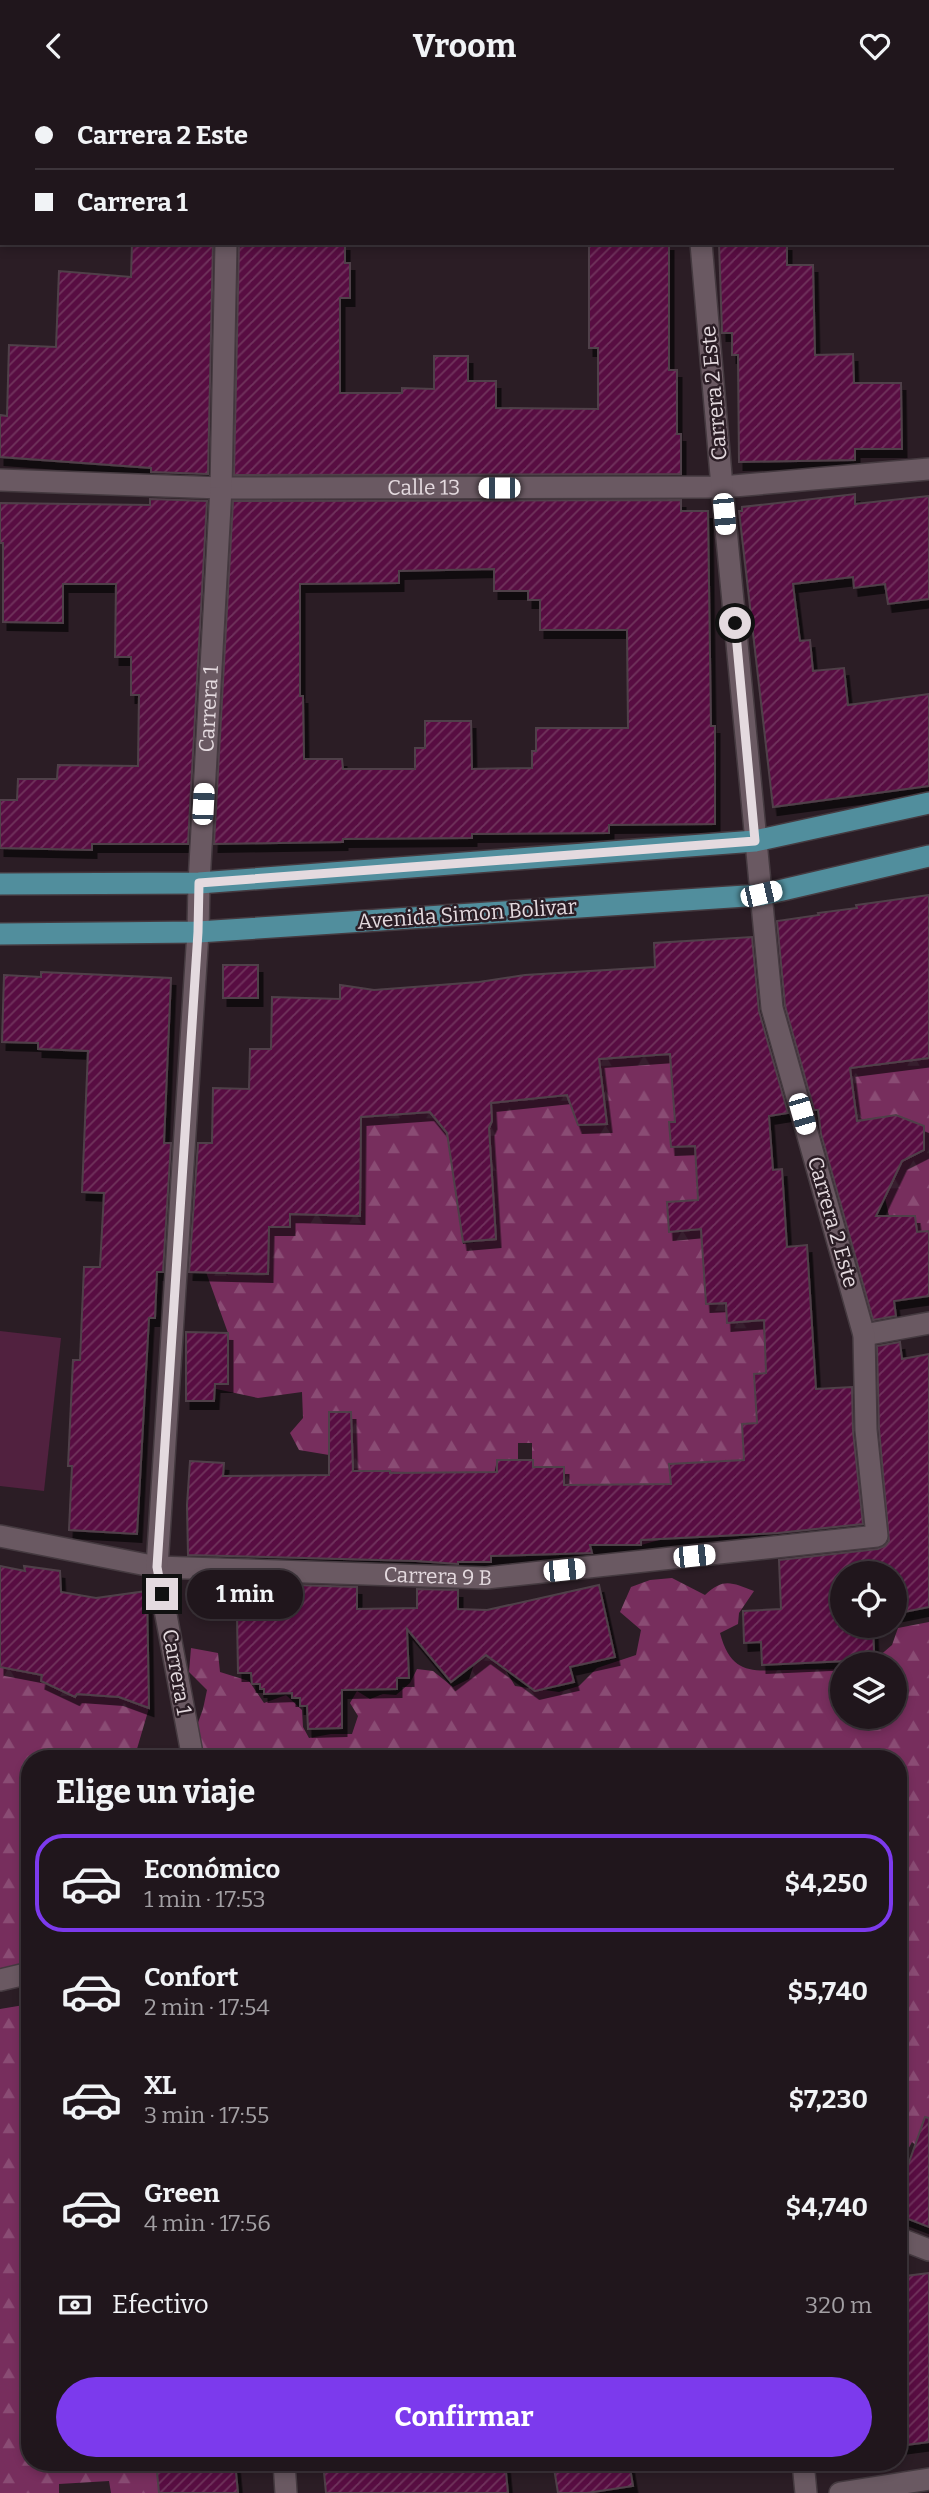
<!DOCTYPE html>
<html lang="es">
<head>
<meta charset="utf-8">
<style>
  :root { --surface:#20161c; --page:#2d2329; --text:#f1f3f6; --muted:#a29fa3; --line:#3d353b; --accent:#7c3aed }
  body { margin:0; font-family:Bitter,serif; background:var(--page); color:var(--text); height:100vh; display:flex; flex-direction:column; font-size:26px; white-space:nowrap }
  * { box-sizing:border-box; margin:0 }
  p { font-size:23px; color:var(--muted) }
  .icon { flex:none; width:38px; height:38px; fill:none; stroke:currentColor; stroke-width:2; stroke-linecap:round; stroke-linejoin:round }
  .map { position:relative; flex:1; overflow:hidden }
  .sheet { position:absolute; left:21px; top:1659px; width:886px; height:721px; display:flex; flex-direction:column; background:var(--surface); border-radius:28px; box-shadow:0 4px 10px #0003,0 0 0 2px var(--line) }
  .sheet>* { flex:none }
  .banner { position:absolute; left:0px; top:0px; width:929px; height:154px; box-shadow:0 4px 10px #0003,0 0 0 2px var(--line); display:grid; align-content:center; height:154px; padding:0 35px; background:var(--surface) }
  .tools { position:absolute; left:830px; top:1470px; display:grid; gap:14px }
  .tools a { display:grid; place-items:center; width:77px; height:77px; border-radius:50%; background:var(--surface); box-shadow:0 4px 10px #0003,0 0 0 2px var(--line); font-size:35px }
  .end { position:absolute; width:32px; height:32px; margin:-16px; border:9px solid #e4dadf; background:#111; box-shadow:0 0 0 4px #111 }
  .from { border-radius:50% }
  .bubble { position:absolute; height:49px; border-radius:24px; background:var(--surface); box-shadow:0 4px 10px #0003,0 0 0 2px var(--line); font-size:23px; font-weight:700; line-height:49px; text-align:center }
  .car { position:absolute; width:21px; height:42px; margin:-21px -10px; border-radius:9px; box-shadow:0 0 5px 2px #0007; background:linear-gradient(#fff 24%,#345 0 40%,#fff 0 76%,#345 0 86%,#fff 0) }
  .banner b { display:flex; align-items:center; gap:24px; height:66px; font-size:26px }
  .banner b+b { border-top:2px solid var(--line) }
  .banner i { width:18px; height:18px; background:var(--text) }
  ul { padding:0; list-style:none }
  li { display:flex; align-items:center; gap:21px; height:98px; margin:0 14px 10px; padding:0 21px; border:4px solid transparent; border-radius:28px }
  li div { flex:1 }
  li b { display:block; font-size:26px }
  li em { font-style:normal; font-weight:700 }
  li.current { border-color:var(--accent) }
  li>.icon { width:63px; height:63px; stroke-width:1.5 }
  h2 { padding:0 35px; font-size:32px; line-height:84px }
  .pay { display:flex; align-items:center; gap:18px; height:77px; padding:0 35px; font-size:26px }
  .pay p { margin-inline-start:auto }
  .cta { display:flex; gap:14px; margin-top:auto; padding:14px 35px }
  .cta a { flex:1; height:80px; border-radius:42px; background:var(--accent); color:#fff; font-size:28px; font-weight:700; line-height:80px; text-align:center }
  header { display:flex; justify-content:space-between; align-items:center; height:91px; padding:0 35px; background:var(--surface); font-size:32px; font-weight:700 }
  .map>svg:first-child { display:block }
  .forest { fill:url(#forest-firs) }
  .pitch { fill:#51213f }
  .building { fill:url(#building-hatch); stroke:#504049; stroke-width:2; fill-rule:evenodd; filter:url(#shadow) }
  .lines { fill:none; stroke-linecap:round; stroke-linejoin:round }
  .minor-casing { stroke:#453a40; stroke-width:24 }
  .major-casing { stroke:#453a40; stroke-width:24 }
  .minor { stroke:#6a5962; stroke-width:21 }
  .major { stroke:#518e9d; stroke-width:21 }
  .route { stroke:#e4dadf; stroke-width:9 }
  .labels { text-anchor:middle; stroke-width:5; stroke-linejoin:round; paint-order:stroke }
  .street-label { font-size:21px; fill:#e4dadf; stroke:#2b1d25 }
</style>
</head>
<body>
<header><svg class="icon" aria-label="back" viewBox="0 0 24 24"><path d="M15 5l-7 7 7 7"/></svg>Vroom<svg class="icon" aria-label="heart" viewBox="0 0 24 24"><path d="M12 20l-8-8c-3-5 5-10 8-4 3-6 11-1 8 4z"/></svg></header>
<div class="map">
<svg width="929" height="2402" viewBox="0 0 929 2402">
  <defs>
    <pattern id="forest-firs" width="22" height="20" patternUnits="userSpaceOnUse" patternTransform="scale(1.75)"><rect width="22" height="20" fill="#772e5d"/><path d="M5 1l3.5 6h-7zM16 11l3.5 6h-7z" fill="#8a4c74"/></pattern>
    <pattern id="building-hatch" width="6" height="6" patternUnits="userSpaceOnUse" patternTransform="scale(1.75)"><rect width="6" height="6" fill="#581042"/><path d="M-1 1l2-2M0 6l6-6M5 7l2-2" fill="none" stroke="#70325d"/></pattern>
    <filter id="shadow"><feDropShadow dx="4.5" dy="8" stdDeviation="0" flood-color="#0009"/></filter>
  </defs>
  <rect width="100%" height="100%" fill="#2b1d25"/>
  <g class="forest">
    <polygon points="670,963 675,1031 669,1032 671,1056 701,1054 703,1084 697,1091 698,1109 667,1111 669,1141 701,1138 726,1212 727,1232 763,1230 765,1261 780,1260 758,1332 742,1333 750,1403 670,1374 670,1446 641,1454 641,1393 564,1394 563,1376 532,1376 532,1352 518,1352 518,1369 497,1369 491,1399 457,1382 353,1380 329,1364 299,1359 290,1342 303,1327 302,1301 258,1307 193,1293 228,1293 228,1242 206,1181 269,1136 290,1136 291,1093 360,1125 362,998 380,1021 430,1021 447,1042 463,1153 496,1148 489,1037 491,1012 567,1004 578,1034 607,1033 599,968"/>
    <polygon points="929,967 929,1140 917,1141 915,1125 889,1125 885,1107 902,1070 924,1059 896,1024 845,1031 841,1002 853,1000 850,977"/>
    <path d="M672 1487 705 1504C724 1486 732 1492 754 1500L739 1522 738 1533 720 1542C732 1587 755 1579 792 1579 809 1578 825 1579 842 1578V1626H894V1573H870L892 1554 898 1537 929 1531V2053L919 2057 912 2051 905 2064 898 2066V1668H205L196 1637 203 1618 207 1599 189 1581 191 1557 218 1562 220 1581 249 1590 264 1612 286 1604 302 1619 303 1636 309 1647 331 1643H352L358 1625 350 1612 357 1600 370 1608 383 1603 396 1604 410 1592 417 1578 433 1580 453 1596 469 1588 474 1573 462 1562H504L505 1578 515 1595 559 1601 579 1595 597 1577 636 1564 641 1539 620 1521 631 1496 650 1489Z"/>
    <polygon points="48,1550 42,1590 75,1606 93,1581 94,1604 119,1606 149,1617 134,1668 30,1668 30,1872 0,1880 0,1576 4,1577"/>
    <polygon points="30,1913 30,2371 156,2371 159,2402 111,2402 109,2390 59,2393 59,2402 0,2402 0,1918"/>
  </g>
  <polygon class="pitch" points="0,1240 61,1247 44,1400 0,1395"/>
  <g class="building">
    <polygon points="132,152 213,152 208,383 151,381 151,377 0,366 0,324 7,325 9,254 56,256 59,180 131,186"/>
    <polygon points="239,152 345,152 345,172 350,172 350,207 340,207 340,302 402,302 402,297 434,298 434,265 468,265 468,290 496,290 496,317 598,318 598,257 589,257 589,152 669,152 669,279 677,279 677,343 681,343 681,383 234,384"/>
    <polygon points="719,152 787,152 787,174 813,174 815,264 853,263 854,292 901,292 902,358 855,358 855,369 739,371 738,264 732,264 732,242 722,242"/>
    <polygon points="855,403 855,413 929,405 929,508 888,513 885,493 854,497 853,486 793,493 800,550 810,549 813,580 844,577 848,614 929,603 929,695 773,716 739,420 742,420 742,416"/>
    <polygon points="150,408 207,410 188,753 92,753 92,759 0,757 0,709 17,709 18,688 57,688 58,674 138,675 139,604 131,604 131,566 115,566 116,493 63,493 63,532 3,531 3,452 0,452 0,412 150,414"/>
    <path d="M681 409V420H708L711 635H715V733L609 734V742L472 743V747L343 748V751L214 753 233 410ZM494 478V500H528V509H540V539H627L628 637H536V660H532V677L472 678 471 630H425V657H415V678H343L342 668H304L303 605H300V493L399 492V480Z"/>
    <polygon points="929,804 929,967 850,977 857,1030 896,1024 924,1035 924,1059 902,1070 876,1125 915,1125 917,1141 929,1140 929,1205 894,1210 896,1225 873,1229 821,1043 818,1019 814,1019 785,915 777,830 819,824 818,822 857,817 856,814"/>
    <polygon points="752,846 759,920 788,1022 769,1025 773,1079 782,1078 787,1156 807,1154 816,1298 852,1296 853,1340 863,1433 778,1442 641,1449 641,1454 590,1454 592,1462 491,1465 491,1471 458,1471 458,1473 416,1470 188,1464 187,1414 190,1370 224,1372 223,1385 329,1384 329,1321 351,1321 353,1380 390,1380 390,1382 497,1381 497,1369 533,1369 533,1376 564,1376 564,1394 671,1393 669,1373 744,1369 742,1333 757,1332 754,1283 766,1282 764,1229 727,1232 726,1212 706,1213 701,1138 669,1141 667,1111 698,1109 695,1055 671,1056 669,1031 675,1031 670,963 599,968 607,1033 578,1034 567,1004 491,1012 492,1030 489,1037 496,1148 463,1151 447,1042 430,1021 361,1026 360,1125 290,1123 290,1136 269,1136 268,1183 189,1181 198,1052 212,1052 213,997 249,998 250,958 271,958 272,906 340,908 340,894 374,899 479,891 525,884 655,876 654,852"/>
    <rect x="223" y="874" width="35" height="33"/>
    <polygon points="41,881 171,887 164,1052 171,1052 163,1181 157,1181 155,1227 149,1227 137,1443 69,1439 72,1375 68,1375 73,1269 80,1269 84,1176 100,1176 104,1102 82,1101 88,960 38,958 38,952 2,951 4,884 41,886"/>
    <polygon points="186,1241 228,1242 228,1293 215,1293 214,1310 186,1310"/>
    <polygon points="900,1251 902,1268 929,1263 929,1516 894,1523 894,1482 842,1482 842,1535 873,1535 874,1561 869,1562 869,1569 762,1574 761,1551 744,1552 743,1520 781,1518 779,1469 878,1458 885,1455 889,1450 879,1338 877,1255"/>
    <polygon points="0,1475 25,1480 24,1475 60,1480 61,1501 96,1507 147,1500 149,1617 119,1606 77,1603 75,1606 41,1590 42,1584 0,1576"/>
    <polygon points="296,1494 357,1496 357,1518 417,1517 417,1498 458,1499 458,1518 487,1519 599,1494 615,1566 570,1576 574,1591 535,1600 486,1564 451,1591 407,1538 409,1587 397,1587 397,1598 342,1599 342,1637 308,1638 307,1615 300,1615 300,1607 292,1607 292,1602 264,1603 264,1598 260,1598 260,1593 252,1593 251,1582 238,1582 237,1525 259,1525 259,1518 296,1518"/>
    <polygon points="925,2026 929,2027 929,2136 898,2124 898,2073 907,2077"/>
    <polygon points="929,2182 929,2351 898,2355 898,2186"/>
    <polygon points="156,2371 235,2371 238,2402 159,2402"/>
    <polygon points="323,2371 505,2371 508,2402 326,2402"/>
    <polygon points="553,2371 629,2371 633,2395 587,2402 558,2402"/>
  </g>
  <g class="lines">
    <g class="minor-casing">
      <g id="minor">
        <polyline points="688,0 688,2"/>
        <polyline points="229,2 230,0"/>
        <path id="s1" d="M0 389 221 397 722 396 929 378"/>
        <polyline points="864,1244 929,1232"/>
        <path id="s2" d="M0 1445 157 1476 486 1487 877 1445 866 1339 864 1244 772 917 722 396 701 152"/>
        <path id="s3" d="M193 1668 157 1476 198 841 199 792 221 397 226 152"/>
        <polyline points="0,1889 30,1882"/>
        <polyline points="898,2147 929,2159"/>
        <polyline points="284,2371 286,2402"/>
        <polyline points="803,2371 806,2402"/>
        <polyline points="840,2402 929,2388"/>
      </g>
    </g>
    <g class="major-casing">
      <g id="major">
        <polyline points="0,793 199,792 755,750 929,712"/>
        <polyline points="0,843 198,841 761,804 929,765"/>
      </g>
    </g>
    <use href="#minor" class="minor"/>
    <use href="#major" class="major"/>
  </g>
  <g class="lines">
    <polyline class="route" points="162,1503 157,1476 198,841 199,792 755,750 735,532"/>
  </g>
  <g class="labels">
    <g class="street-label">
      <text transform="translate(714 302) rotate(-95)" y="7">Carrera 2 Este</text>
      <text dy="7" stroke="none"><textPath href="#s1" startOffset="424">Calle 13</textPath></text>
      <text dy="7" stroke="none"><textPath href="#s3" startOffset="1055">Carrera 1</textPath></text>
      <text transform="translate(467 823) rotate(-4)" y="7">Avenida Simon Bolivar</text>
      <text transform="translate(833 1131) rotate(74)" y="7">Carrera 2 Este</text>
      <text dy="7" stroke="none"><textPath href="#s2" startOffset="441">Carrera 9 B</textPath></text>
      <text transform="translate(177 1581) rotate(80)" y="7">Carrera 1</text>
    </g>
  </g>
</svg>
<div class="tools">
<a><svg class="icon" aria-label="locate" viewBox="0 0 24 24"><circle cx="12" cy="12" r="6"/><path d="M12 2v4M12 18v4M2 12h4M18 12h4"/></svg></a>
<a><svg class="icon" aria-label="layers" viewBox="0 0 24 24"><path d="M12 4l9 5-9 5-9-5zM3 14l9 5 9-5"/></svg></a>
</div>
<i class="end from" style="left:735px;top:532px"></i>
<i class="end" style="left:162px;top:1503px"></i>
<div class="bubble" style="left:187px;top:1479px;width:116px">1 min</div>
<i class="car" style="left:499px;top:397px;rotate:270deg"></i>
<i class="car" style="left:724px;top:423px;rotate:175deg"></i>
<i class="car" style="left:203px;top:713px;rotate:3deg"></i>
<i class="car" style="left:761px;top:803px;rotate:77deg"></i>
<i class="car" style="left:802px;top:1023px;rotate:164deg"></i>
<i class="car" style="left:694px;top:1465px;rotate:84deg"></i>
<i class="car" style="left:564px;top:1479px;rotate:84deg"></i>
<div class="banner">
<b><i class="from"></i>Carrera 2 Este</b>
<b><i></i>Carrera 1</b>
</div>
<section class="sheet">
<h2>Elige un viaje</h2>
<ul>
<li class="current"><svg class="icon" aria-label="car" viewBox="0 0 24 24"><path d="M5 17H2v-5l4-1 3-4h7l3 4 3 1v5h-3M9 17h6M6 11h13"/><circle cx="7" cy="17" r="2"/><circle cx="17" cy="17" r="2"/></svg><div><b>Económico</b><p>1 min · 17:53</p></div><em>$4,250</em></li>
<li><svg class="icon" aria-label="car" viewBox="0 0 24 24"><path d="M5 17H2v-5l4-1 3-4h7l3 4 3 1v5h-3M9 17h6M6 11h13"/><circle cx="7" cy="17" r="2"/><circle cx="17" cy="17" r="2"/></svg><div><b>Confort</b><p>2 min · 17:54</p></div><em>$5,740</em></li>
<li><svg class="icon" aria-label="car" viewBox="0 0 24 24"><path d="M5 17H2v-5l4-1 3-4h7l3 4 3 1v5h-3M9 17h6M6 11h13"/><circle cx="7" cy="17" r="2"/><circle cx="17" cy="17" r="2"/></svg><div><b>XL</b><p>3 min · 17:55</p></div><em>$7,230</em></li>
<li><svg class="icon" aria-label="car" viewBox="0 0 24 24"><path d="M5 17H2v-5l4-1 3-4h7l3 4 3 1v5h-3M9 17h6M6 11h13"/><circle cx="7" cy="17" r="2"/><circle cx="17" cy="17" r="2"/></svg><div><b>Green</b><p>4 min · 17:56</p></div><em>$4,740</em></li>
</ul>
<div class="pay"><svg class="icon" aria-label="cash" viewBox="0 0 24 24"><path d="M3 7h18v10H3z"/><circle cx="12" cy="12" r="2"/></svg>Efectivo<p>320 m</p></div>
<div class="cta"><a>Confirmar</a></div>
</section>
</div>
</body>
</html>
